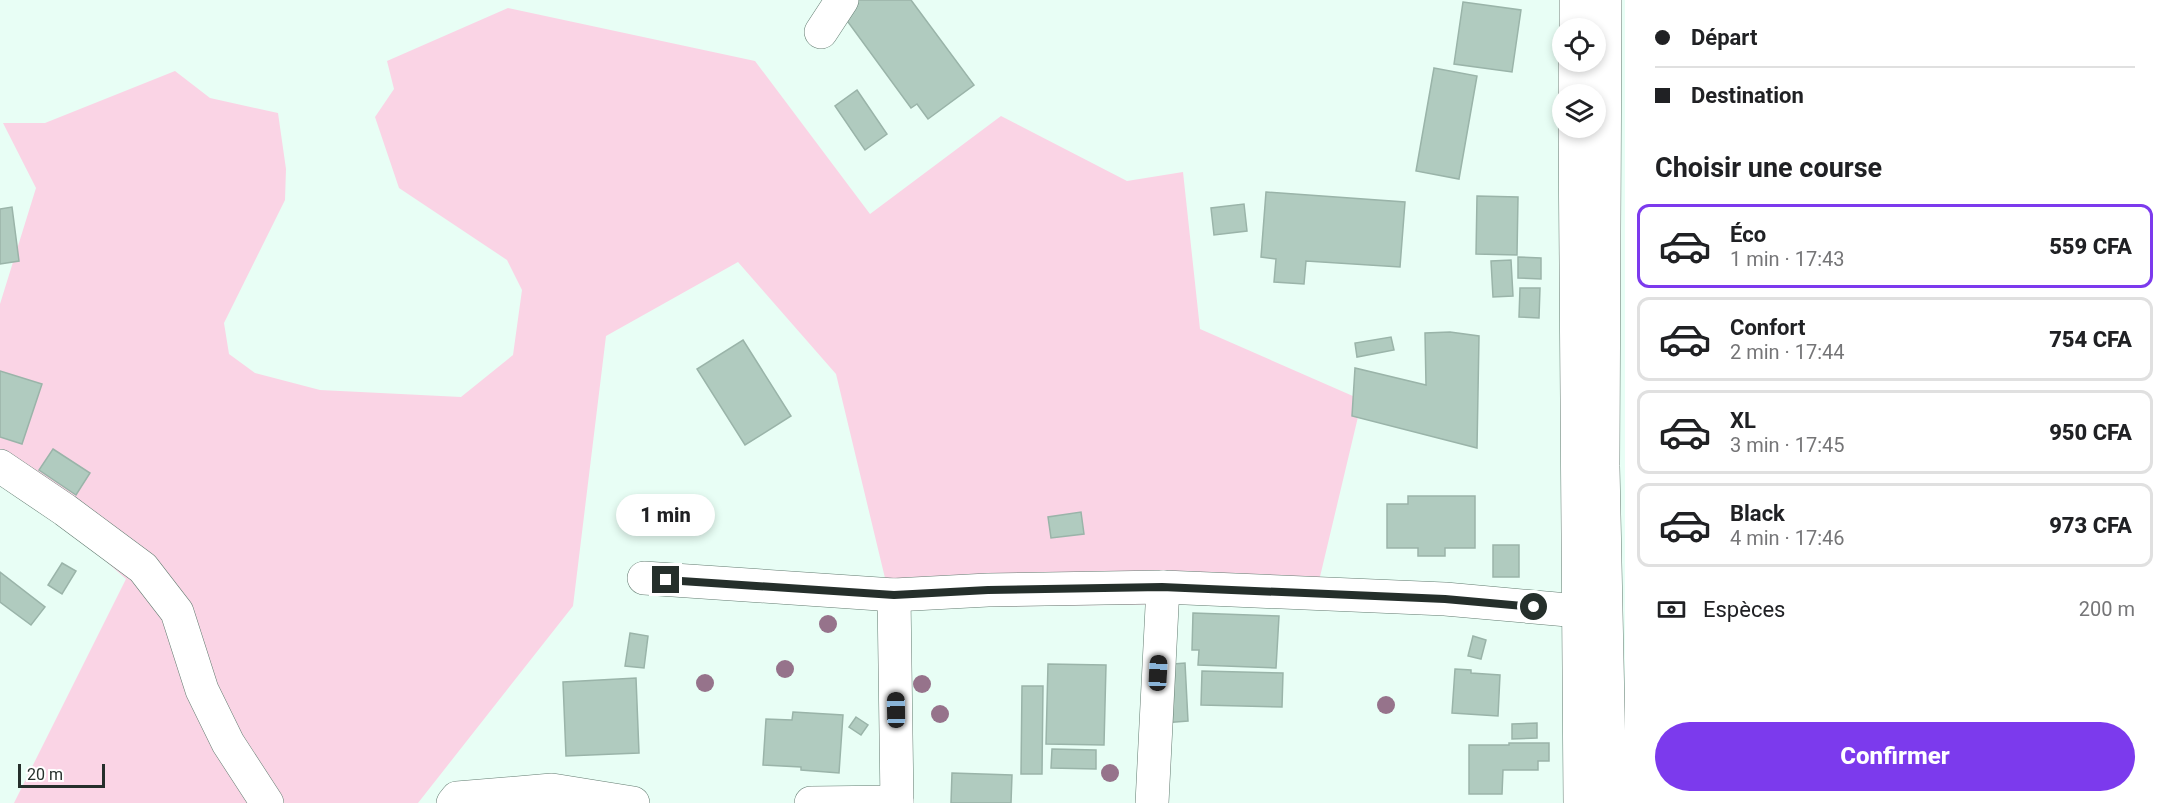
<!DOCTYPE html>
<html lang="fr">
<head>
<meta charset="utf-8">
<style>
  :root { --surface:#fff; --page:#f6f6f6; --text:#202124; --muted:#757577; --line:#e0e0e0; --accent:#7c3aed }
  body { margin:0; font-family:Roboto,sans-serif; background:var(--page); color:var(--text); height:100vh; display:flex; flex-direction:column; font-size:22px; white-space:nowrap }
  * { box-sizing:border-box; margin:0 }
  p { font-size:20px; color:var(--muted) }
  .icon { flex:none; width:33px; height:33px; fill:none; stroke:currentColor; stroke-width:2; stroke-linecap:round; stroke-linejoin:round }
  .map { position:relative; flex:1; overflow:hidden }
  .sheet { display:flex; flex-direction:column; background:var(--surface); width:540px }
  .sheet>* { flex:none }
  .guide { display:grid; align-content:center; height:132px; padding:0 30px; background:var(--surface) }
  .fabs { position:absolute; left:1552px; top:18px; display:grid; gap:12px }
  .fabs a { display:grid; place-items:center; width:54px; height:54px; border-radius:50%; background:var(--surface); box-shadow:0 3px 9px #0003; font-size:30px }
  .scale { position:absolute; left:18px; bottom:15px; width:87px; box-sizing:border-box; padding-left:6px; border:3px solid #252f2b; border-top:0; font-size:16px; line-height:21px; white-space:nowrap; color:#252f2b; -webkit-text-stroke:4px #fff; paint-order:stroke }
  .end { position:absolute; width:27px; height:27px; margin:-14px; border:8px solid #252f2b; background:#fff; box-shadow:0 0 0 3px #fff }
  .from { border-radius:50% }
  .bubble { position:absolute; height:42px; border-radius:21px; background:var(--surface); box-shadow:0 3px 9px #0003; font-size:20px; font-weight:800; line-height:42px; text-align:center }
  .car { position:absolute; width:18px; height:36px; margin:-18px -9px; border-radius:8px; box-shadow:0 0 4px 2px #0007; background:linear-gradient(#222 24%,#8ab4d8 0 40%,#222 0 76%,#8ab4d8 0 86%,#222 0) }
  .guide b { display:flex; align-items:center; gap:21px; height:57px; font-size:22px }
  .guide b+b { border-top:2px solid var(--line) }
  .guide i { width:15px; height:15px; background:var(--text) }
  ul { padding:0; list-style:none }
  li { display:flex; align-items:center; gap:18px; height:84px; margin:0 12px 9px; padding:0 18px; border:3px solid var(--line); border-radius:12px }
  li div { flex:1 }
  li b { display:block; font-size:22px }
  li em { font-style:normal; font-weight:800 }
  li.on { border-color:var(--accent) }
  li>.icon { width:54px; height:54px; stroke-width:1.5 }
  h2 { padding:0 30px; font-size:27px; line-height:72px }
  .pay { display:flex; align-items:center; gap:15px; height:66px; padding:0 30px; font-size:22px }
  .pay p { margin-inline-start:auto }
  .button { display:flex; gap:12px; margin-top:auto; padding:12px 30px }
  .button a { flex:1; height:69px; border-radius:36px; background:var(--accent); color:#fff; font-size:24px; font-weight:800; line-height:69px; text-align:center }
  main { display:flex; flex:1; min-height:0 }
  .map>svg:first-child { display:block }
  .green { fill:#fad4e5 }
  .building { fill:#b0cbbf; stroke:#9ab4a9; stroke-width:1.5 }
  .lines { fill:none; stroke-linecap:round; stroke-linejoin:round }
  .street-casing { stroke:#637c71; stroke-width:34 }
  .secondary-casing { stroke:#637c71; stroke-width:34 }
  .street { stroke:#fff; stroke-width:33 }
  .secondary { stroke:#fff; stroke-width:33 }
  .tree { fill:#96738b }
  .route { stroke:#252f2b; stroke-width:8 }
</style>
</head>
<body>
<main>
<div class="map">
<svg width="1625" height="803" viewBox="0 0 1625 803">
  <rect width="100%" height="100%" fill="#e8fef5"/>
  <polygon class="green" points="508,8 755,61 870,214 1001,116 1127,181 1183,172 1200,329 1362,400 1314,602 980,607 891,603 836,374 738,262 606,336 573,606 418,803 14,803 126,579 0,468 0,304 36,188 3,123 45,123 175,71 210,98 278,113 286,169 285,200 224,323 229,354 255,373 320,390 461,397 513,355 522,290 507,260 399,188 375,117 394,89 387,61"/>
  <g class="building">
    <polygon points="847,0 911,0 974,85 928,119 917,104 911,108 837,7"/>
    <polygon points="1463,2 1521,10 1512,72 1454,64"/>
    <polygon points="1434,68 1477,76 1459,179 1416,171"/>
    <polygon points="857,90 887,134 865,150 835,106"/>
    <polygon points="1266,192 1405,202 1400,267 1306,261 1304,284 1274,282 1276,259 1261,257"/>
    <polygon points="1477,196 1518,197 1517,255 1476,254"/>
    <polygon points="1244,204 1247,231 1214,235 1211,208"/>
    <polygon points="12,207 19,261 0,264 0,209"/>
    <polygon points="1518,257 1541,258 1541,279 1518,278"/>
    <polygon points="1511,260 1513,296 1493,297 1491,261"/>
    <polygon points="1520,288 1540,288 1539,318 1519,317"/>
    <polygon points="1450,332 1479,336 1477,448 1352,416 1355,368 1426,385 1425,333"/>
    <polygon points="1391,337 1394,350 1357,357 1355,343"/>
    <polygon points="743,340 791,416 745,445 697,369"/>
    <polygon points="0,371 42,384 22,444 0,437"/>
    <polygon points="53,449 90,473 76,495 39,470"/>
    <polygon points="1408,496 1475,496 1475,548 1445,548 1445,556 1418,556 1418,548 1387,548 1387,504 1408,504"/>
    <polygon points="1081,512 1084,534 1051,538 1048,517"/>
    <rect x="1493" y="545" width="26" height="32"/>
    <polygon points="62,563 76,571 62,594 48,585"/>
    <polygon points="0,572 45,607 31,625 0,602"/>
    <polygon points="1193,613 1279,616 1276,668 1198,665 1199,650 1192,650"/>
    <polygon points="630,633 648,636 644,668 625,666"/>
    <polygon points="1473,636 1486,640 1481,659 1468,656"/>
    <polygon points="1185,663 1188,721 1163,723 1160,665"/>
    <polygon points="1048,664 1106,665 1104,745 1046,744"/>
    <polygon points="1455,669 1471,670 1471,673 1500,675 1498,716 1452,713"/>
    <polygon points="1202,671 1283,673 1282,707 1201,705"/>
    <polygon points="636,678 639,753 566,756 563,682"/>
    <polygon points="1022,686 1043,686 1042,774 1021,774"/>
    <polygon points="793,712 843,715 839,773 801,770 801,767 763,765 766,719 792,720"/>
    <polygon points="856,717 868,725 861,735 849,727"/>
    <polygon points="1537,723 1537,738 1512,739 1512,724"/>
    <polygon points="1509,743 1549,743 1549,761 1538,761 1538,770 1503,770 1502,794 1469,794 1469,745 1509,745"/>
    <polygon points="1052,749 1096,750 1096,769 1051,768"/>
    <polygon points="952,773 1012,775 1011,803 951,803"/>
  </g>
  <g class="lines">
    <g class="street-casing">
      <g id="street">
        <polyline points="821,32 842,0"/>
        <polyline points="0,466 65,510 143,568 177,612 202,690 228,743 267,803"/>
        <polyline points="644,578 894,595 988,590 1163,587 1445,599 1579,611 1605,609"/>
        <polyline points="894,595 897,803"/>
        <polyline points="453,803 457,798 552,790 633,803"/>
        <polyline points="811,803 897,802"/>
        <polyline points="1152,803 1163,587"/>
      </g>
    </g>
    <g class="secondary-casing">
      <g id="secondary">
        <polyline points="1605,0 1603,466 1610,803"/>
        <polyline points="1576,28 1576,0"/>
        <polyline points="1575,94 1575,62"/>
        <polyline points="1575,128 1580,803"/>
      </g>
    </g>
    <use href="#street" class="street"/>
    <use href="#secondary" class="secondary"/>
  </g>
  <g class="tree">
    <circle cx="828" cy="624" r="9"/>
    <circle cx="785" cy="669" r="9"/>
    <circle cx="705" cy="683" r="9"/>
    <circle cx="922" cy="684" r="9"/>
    <circle cx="1386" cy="705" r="9"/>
    <circle cx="940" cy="714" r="9"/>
    <circle cx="1110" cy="773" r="9"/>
  </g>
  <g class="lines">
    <polyline class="route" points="666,580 894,595 988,590 1162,587 1445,599 1534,607"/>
  </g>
</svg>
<div class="fabs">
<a><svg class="icon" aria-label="locate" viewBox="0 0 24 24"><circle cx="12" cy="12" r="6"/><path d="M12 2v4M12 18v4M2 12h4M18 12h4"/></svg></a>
<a><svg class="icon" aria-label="layers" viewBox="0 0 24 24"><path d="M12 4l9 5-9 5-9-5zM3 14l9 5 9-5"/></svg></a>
</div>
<div class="scale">20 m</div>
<i class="end from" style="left:1534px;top:607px"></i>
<i class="end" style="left:666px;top:580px"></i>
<div class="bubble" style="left:616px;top:494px;width:99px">1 min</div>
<i class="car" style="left:1158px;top:673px;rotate:3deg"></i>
<i class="car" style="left:896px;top:710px;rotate:359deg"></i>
</div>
<section class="sheet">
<div class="guide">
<b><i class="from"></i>Départ</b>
<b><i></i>Destination</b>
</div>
<h2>Choisir une course</h2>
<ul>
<li class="on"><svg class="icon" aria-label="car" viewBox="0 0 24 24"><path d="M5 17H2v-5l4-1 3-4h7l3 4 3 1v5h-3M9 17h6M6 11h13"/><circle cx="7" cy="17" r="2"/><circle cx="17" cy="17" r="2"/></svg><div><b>Éco</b><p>1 min · 17:43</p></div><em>559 CFA</em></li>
<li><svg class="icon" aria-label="car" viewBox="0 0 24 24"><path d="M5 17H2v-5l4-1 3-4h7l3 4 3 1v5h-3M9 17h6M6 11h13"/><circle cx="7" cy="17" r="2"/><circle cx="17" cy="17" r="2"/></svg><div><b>Confort</b><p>2 min · 17:44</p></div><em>754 CFA</em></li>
<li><svg class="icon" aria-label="car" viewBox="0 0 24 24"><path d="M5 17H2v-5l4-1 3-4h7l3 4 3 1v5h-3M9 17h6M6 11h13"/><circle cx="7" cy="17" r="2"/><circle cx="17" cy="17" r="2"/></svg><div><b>XL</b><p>3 min · 17:45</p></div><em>950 CFA</em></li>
<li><svg class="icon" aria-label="car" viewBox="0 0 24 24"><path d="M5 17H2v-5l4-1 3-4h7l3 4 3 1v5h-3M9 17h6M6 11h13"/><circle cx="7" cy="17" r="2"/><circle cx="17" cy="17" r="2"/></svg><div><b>Black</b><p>4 min · 17:46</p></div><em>973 CFA</em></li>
</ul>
<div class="pay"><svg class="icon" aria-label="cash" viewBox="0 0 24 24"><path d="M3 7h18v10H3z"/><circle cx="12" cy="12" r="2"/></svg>Espèces<p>200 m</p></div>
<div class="button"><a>Confirmer</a></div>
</section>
</main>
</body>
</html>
